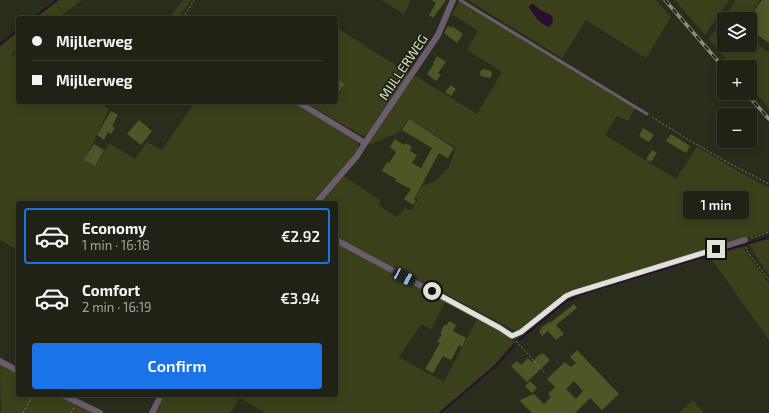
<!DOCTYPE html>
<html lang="en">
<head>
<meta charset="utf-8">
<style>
  :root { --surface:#1f2214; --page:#2c2f22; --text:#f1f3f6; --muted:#a1a4a0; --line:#3c3f34; --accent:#1a73e8 }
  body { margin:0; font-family:"Exo 2",sans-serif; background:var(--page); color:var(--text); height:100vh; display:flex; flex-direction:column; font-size:15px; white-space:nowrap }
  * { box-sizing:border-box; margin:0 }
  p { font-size:13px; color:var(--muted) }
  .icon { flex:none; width:22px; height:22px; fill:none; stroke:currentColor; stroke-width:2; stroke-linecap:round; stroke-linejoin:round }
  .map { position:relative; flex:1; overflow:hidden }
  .sheet { position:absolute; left:16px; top:201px; width:322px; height:196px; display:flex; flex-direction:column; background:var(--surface); border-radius:4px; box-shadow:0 2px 10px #0003,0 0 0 1px var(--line) }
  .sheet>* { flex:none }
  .hud { position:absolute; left:16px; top:16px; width:322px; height:88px; border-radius:4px; box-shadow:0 2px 10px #0003,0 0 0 1px var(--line); display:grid; align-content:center; height:88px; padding:0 16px; background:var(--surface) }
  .tools { position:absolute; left:717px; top:12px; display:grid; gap:8px }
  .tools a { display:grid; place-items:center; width:40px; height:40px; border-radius:4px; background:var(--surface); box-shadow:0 2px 10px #0003,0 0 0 1px var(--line); font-size:20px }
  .end { position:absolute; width:18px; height:18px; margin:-9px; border:5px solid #dfe2d6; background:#111; box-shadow:0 0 0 2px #111 }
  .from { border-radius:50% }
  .bubble { position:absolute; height:28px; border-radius:4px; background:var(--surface); box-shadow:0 2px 10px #0003,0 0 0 1px var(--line); font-size:13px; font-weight:600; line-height:28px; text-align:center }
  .car { position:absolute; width:12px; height:24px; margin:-12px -6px; border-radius:5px; box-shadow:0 0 3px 1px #0007; background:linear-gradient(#222 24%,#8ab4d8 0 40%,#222 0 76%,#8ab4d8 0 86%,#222 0) }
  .hud b { display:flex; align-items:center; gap:14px; height:38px; font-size:15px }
  .hud b+b { border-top:1px solid var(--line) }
  .hud i { width:10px; height:10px; background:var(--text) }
  ul { padding:7px 0 0; list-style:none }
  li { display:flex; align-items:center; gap:12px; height:56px; margin:0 8px 6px; padding:0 8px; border:2px solid transparent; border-radius:4px }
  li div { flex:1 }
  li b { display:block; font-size:15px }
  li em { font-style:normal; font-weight:600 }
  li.selected { border-color:var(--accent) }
  li>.icon { width:36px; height:36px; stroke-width:1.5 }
  .primary-button { display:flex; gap:8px; margin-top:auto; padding:8px 16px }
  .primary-button a { flex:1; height:46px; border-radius:4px; background:var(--accent); color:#fff; font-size:16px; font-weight:600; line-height:46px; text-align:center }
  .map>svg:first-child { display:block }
  .green { fill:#3a411a; fill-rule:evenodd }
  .water { fill:#2a0e30 }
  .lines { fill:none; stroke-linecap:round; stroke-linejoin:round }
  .stream { stroke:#2a0e30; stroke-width:2 }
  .building { fill:#4e5626; fill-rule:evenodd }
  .path { stroke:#7c7f70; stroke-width:1; stroke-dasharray:2 2; stroke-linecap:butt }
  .lane { stroke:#6c5d6e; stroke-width:3 }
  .street { stroke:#6c5d6e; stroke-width:6 }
  .rail-casing { stroke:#8a8e7f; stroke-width:3.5 }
  .rail { stroke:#1f2311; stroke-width:2; stroke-dasharray:6; stroke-linecap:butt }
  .route { stroke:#dfe2d6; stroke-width:5 }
  .labels { text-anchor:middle; stroke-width:3.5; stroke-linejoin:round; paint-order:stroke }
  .street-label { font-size:13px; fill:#dfe2d6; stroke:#1f2311 }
</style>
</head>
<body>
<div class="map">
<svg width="769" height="413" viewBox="0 0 769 413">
  <rect width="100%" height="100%" fill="#292d1b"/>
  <g class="green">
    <polygon points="59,0 82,0 58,18 34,18"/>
    <polygon points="183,0 191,0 178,18 169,18"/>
    <polygon points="382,0 411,0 404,14"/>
    <path d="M468 0H656L671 17 646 58 586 20 562 58ZM531 4 535 5 553 21 552 24 549 27 529 7Z"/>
    <polygon points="675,0 729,0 705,35"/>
    <polygon points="736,0 760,0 747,19 724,19 724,45 750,45 750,39 769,53 769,108 750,86 750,67 733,67 709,39"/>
    <polygon points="460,1 635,108 628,121 617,116 605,135 676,179 697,147 745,175 769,188 769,231 636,271 574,289 563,294 518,332 336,237 336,203 318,203 342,175 380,200 379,205 396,217 405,208 410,210 413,209 418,199 415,197 422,186 434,182 448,168 454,154 455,147 408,119 400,132 371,144 368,143 414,75 477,114 502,72 467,50 478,31 452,14"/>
    <polygon points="336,27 409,74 366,135 363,136 305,102 336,102 336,99 345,84 336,77"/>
    <polygon points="18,32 18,48 11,54 18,58 18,102 97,102 109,109 85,160 96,165 109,143 135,159 147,142 162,150 195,102 293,102 357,142 358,143 358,151 311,203 18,203 18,250 0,240 0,47"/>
    <polygon points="769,239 769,275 757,258 749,244"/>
    <polygon points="336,242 446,301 431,329 421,324 399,357 444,382 476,321 480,319 507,335 514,342 489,372 439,413 266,413 240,398 230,413 155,413 164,395 336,395"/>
    <polygon points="742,247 769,283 769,340 710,257"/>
    <polygon points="0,364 18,373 18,395 60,395 98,413 1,413"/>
    <polygon points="693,400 704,413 679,413"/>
  </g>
  <path class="water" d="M531 4C536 5 538 9 542 11 544 13 547 12 549 14 555 17 553 23 549 27 537 22 536 17 529 7Z"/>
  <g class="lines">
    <g class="stream">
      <polyline points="34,18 57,0"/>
      <polyline points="0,44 18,30"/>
      <polyline points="519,340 565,302 584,293 769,237"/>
      <polyline points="440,413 494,367 514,346"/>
    </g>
  </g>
  <g class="building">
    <polygon points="431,0 446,0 433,18 429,15 436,3"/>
    <polygon points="762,0 769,0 769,43 750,30 750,17"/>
    <polygon points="448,26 451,28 452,26 463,34 457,43 444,33"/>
    <polygon points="437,56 446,62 438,73 441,75 436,81 427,74 434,64 433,63"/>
    <polygon points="483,69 491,71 492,74 491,77 489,78 481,76 480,73 481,70"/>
    <polygon points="336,78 345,84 336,96"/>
    <polygon points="451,85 456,89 451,96 445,92"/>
    <polygon points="111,111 118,115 112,126 115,128 111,134 108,132 104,140 97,135"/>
    <polygon points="409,119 454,148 448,158 439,153 414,199 416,201 413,205 404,199 411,189 395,181 396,179 382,171 387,162 389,163 396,152 390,147 395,139 404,145 406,143 412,147 410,151 417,155 412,163 421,168 432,148 402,130"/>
    <polygon points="139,120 152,131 141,145 127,134"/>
    <polygon points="643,128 654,135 649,142 639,136"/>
    <polygon points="671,134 690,146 686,153 666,141"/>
    <polygon points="94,144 104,150 95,166 84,160"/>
    <polygon points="652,150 657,153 651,162 646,159"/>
    <polygon points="574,304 577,308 556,325 564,334 556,340 548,331 542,336 539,331 542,329 541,328 549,322 550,323"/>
    <polygon points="449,321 456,325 453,331 466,338 462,347 459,345 451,360 443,356 433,373 425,369 440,343 437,342 442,334 440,334 444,325 447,325"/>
    <path d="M577 350 619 394 602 410 590 398 575 413H532L522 403 520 400 534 394 544 404 551 397 548 394 555 387 547 379 565 362 571 367 576 363 570 357ZM574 381 583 391 576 399 566 389Z"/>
    <polygon points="543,353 550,360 527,382 511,366 517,361 521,365 528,358 532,362 540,354 541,355"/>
    <polygon points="530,381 537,388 532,393 525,386"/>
  </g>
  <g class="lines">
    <g class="path">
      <polyline points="183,18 194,0"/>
      <polyline points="652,117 689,140 727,162 769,184"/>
      <polyline points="751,238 769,232"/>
      <polyline points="746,247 747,251 769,280"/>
      <polyline points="516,341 545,373"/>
      <polyline points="23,413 33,395"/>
      <polyline points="71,413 74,408"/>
    </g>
    <polyline class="lane" points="460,0 647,114"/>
    <g class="street">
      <polyline points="298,102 365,143 357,156 316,203"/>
      <polyline points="365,143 438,35 453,0"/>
      <polyline points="336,240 500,328 512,336 521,332 566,296 573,293 745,240"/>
      <polyline points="0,361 18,371"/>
      <polyline points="63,395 100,413"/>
      <polyline points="152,413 161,395"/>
    </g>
    <g class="rail-casing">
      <g id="rail">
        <polyline points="665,0 724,68"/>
        <polyline points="746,93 769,119"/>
      </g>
    </g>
    <use href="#rail" class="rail"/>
  </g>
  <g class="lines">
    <polyline class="route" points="432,291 500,328 512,336 521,332 566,296 573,293 716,249"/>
  </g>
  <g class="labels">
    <g class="street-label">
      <text transform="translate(403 67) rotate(-56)" y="5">MIJLLERWEG</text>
    </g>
  </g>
</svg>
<div class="tools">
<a><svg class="icon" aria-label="layers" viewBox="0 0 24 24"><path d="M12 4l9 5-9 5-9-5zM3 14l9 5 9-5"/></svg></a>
<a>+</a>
<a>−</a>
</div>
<i class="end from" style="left:432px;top:291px"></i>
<i class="end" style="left:716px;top:249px"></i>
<div class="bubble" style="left:683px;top:191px;width:66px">1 min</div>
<i class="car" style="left:404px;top:277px;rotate:118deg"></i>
<div class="hud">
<b><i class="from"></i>Mijllerweg</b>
<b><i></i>Mijllerweg</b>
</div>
<section class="sheet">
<ul>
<li class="selected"><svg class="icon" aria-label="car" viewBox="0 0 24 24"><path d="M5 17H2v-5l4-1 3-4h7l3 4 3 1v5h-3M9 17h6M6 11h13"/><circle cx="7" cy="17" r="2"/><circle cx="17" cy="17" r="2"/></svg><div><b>Economy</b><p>1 min · 16:18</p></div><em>€2.92</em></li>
<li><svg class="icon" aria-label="car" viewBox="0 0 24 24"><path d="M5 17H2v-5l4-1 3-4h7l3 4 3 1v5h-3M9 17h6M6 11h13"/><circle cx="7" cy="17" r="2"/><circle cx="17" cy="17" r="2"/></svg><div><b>Comfort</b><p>2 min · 16:19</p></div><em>€3.94</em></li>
</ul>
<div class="primary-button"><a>Confirm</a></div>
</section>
</div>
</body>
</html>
